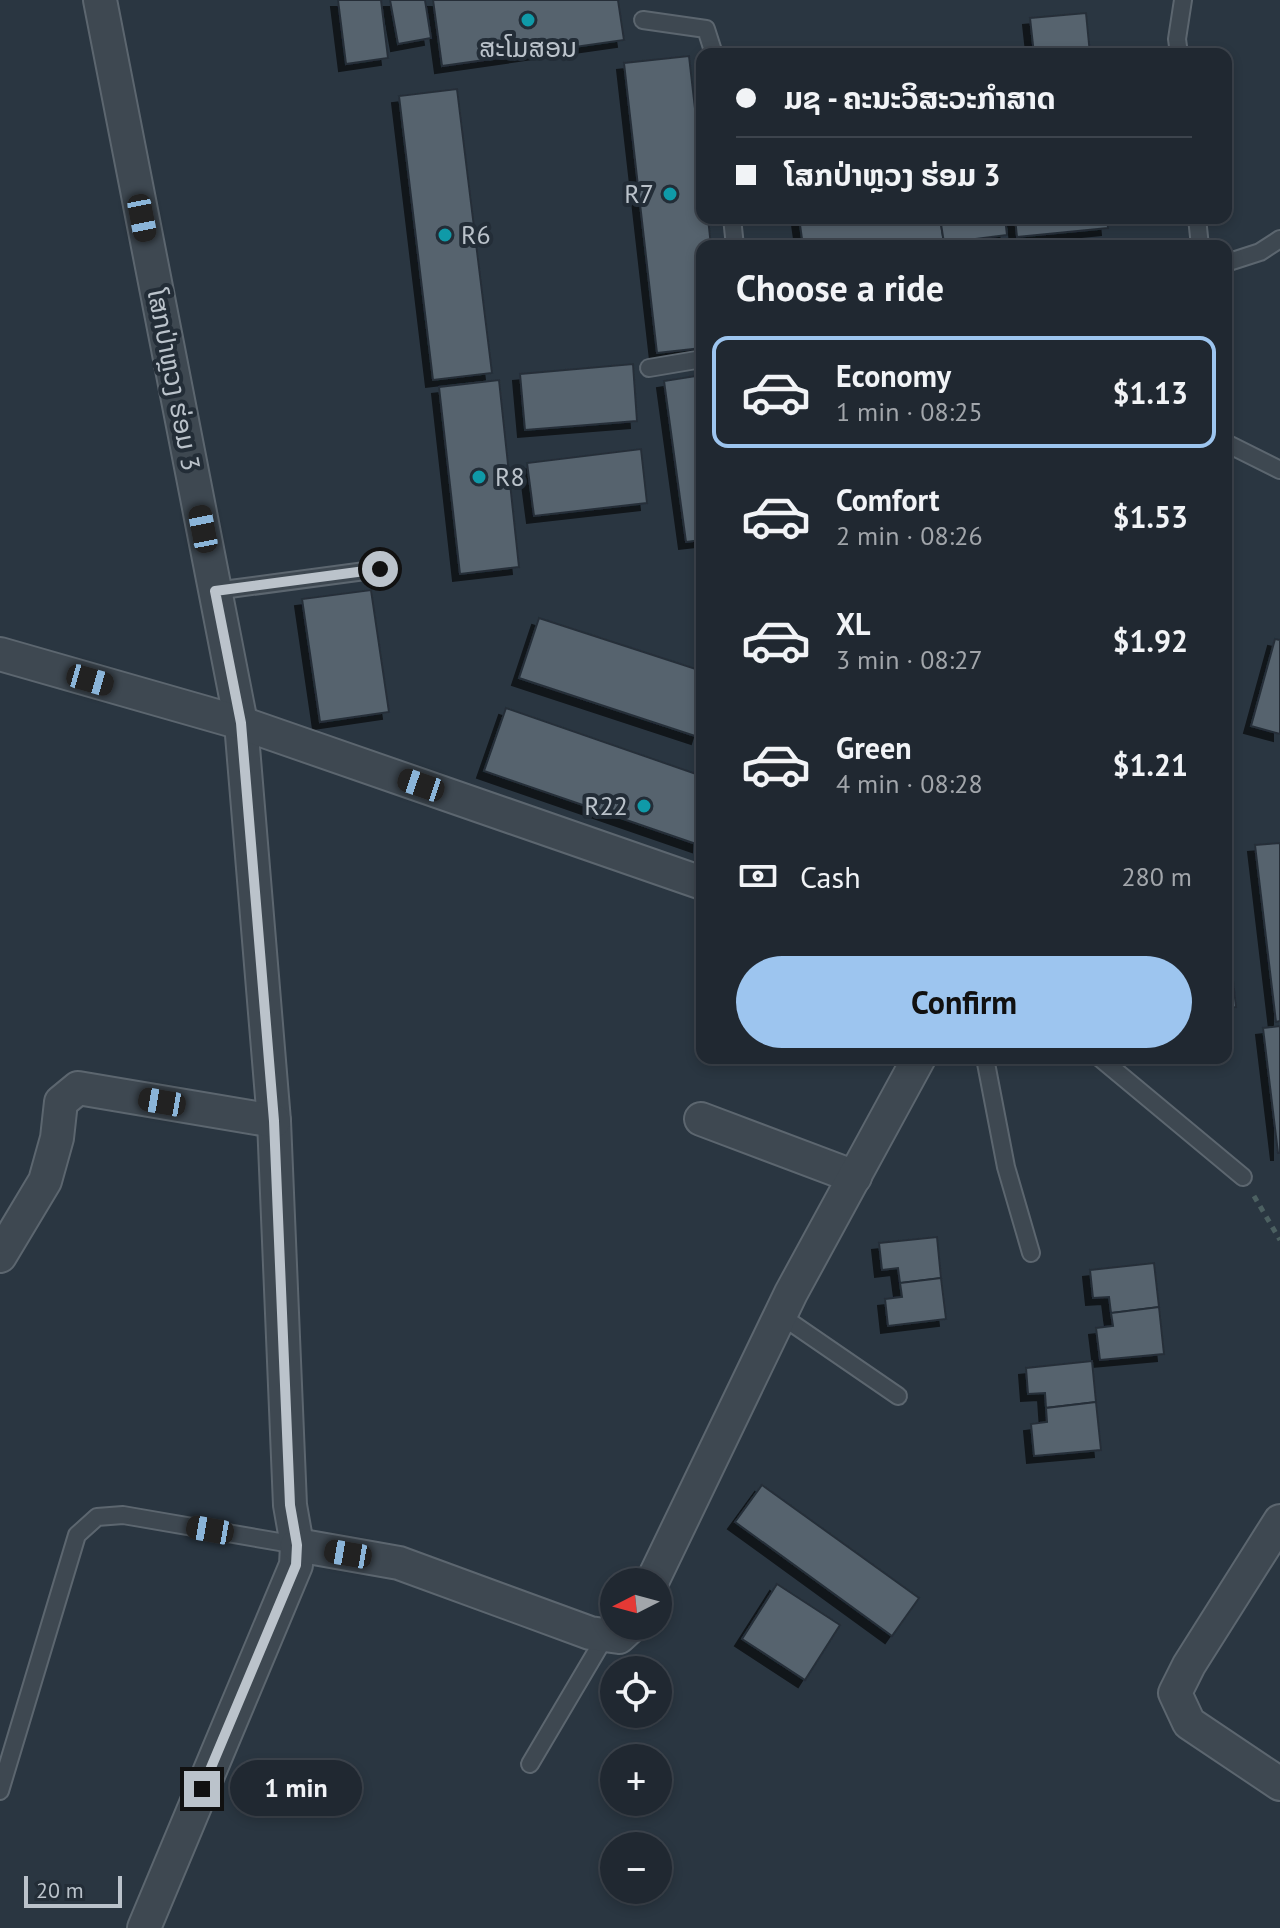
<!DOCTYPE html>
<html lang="en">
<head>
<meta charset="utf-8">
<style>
  :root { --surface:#202831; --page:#2d343d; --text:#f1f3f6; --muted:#a2a6ab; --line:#3d444d; --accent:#9dc5ef }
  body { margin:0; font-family:"PT Sans","Noto Sans Lao",sans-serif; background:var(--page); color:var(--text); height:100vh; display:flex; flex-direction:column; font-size:30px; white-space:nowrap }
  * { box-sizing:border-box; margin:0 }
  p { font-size:26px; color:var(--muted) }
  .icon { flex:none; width:44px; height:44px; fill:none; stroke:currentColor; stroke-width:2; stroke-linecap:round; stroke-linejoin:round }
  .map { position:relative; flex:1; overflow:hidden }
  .drawer { position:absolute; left:696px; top:240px; width:536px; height:824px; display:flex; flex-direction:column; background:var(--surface); border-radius:16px; box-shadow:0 4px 12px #0003,0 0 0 2px var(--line) }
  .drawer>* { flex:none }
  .banner { position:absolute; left:696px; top:48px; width:536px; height:176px; border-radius:16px; box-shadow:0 4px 12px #0003,0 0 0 2px var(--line); display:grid; align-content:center; height:176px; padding:0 40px; background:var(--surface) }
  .needle { width:52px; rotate:264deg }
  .fabs { position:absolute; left:600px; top:1568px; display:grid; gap:16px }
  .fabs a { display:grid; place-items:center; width:72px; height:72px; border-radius:50%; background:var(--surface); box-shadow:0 4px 12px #0003,0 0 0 2px var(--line); font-size:40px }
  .scale { position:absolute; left:24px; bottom:20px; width:98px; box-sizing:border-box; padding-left:8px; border:4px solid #bbc3cb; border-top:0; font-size:22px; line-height:28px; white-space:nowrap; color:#bbc3cb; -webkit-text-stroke:6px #232d37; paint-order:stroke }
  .end { position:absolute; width:36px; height:36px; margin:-18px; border:10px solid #bbc3cb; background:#111; box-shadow:0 0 0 4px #111 }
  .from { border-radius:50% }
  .bubble { position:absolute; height:56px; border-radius:28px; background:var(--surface); box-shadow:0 4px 12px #0003,0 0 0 2px var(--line); font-size:26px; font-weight:700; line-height:56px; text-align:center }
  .car { position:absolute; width:24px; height:48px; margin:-24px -12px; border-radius:10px; box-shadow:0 0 6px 2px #0007; background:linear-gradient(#222 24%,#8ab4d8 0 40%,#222 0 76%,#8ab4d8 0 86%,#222 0) }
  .banner b { display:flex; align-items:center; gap:28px; height:76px; font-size:30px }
  .banner b+b { border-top:2px solid var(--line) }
  .banner i { width:20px; height:20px; background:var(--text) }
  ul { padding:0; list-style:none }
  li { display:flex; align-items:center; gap:24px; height:112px; margin:0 16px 12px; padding:0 24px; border:4px solid transparent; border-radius:16px }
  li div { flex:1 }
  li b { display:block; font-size:30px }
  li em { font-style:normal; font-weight:700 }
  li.selected { border-color:var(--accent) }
  li>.icon { width:72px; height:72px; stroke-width:1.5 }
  h2 { padding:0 40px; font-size:36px; line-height:96px }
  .pay { display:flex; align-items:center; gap:20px; height:88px; padding:0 40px; font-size:30px }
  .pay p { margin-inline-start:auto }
  .action { display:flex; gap:16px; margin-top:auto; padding:16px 40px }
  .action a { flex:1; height:92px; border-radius:48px; background:var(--accent); color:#111; font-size:32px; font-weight:700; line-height:92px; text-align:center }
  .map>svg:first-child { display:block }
  .building { fill:#56636e; stroke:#252f39; stroke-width:2; filter:url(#shadow) }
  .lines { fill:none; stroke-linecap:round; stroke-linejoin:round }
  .lane-casing { stroke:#5c666f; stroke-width:20 }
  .street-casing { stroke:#5c666f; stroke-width:36 }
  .path { stroke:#4c6061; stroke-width:5; stroke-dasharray:6 6; stroke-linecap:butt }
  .lane { stroke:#3e4851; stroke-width:16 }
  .street { stroke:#3e4851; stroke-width:32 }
  .route { stroke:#bbc3cb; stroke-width:10 }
  .culture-dot { fill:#0f9aa8; stroke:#232d37; stroke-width:3 }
  .labels { text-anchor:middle; stroke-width:8; stroke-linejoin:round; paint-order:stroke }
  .poi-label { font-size:26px; fill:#bbc3cb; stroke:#232d37; text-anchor:end }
  .street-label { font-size:26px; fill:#bbc3cb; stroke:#232d37 }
</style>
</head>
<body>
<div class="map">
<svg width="1280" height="1928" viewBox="0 0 1280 1928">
  <defs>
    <filter id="shadow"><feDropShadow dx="-7" dy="7" stdDeviation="0" flood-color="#0009"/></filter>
  </defs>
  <rect width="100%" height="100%" fill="#2a3641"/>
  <g class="building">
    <polygon points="338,0 381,0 388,58 346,64"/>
    <polygon points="390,0 425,0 431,38 398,44"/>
    <polygon points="433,0 618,0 624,40 442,66"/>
    <polygon points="1086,13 1090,54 1034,54 1030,18"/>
    <polygon points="689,56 702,170 702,218 708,218 711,246 702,246 702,348 657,353 624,63"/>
    <polygon points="457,89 492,373 433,380 399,96"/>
    <polygon points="799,218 940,218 944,243 803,246"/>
    <polygon points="940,218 1005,218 1007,235 944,243"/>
    <polygon points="1015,218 1107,218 1108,228 1017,237"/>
    <polygon points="633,364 637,421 525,430 520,374"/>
    <polygon points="702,375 702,540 686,542 664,381"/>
    <polygon points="499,380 519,567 460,574 439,387"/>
    <polygon points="641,449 647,503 534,516 527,463"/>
    <polygon points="371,590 389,712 320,722 302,599"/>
    <polygon points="539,618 702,671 702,724 698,737 519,678"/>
    <polygon points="1275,639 1280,640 1280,734 1251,726"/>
    <polygon points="506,708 702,776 699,845 484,771"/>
    <polygon points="1280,843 1280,1021 1276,1022 1255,845"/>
    <polygon points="1226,919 1236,1007 1226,1008"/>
    <polygon points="1280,1026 1280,1153 1278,1153 1263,1028"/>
    <polygon points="937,1237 941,1278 900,1283 898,1268 882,1270 879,1243"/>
    <polygon points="1154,1263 1159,1307 1111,1313 1109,1297 1093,1298 1090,1270"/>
    <polygon points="941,1278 946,1319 888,1326 885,1299 902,1297 900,1283"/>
    <polygon points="1159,1307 1164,1354 1100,1360 1096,1328 1113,1326 1111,1313"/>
    <polygon points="1092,1361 1096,1402 1046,1408 1045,1393 1028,1394 1026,1368"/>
    <polygon points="1096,1402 1101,1450 1034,1456 1031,1424 1047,1422 1046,1408"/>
    <polygon points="762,1485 919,1598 892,1636 735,1522"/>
    <polygon points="777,1584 840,1625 805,1680 742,1639"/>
  </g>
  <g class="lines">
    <g class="lane-casing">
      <g id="lane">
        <polyline points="643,20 706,29 714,54"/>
        <polyline points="1179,54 1177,39 1183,0"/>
        <polyline points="732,218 735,246"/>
        <polyline points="1197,218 1200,246"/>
        <polyline points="1226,263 1260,252 1280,239"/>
        <polyline points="649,368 702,359"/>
        <polyline points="1226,443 1280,470"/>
        <polyline points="215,591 380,569"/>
        <polyline points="985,1058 1006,1167 1031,1253"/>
        <polyline points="1100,1058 1243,1177"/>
        <polyline points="780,1315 898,1396"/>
        <polyline points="530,1764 605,1637"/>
        <polyline points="0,1791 77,1535 97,1517 123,1515 297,1545"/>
      </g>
    </g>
    <g class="street-casing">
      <g id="street">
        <polyline points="100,0 241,723 274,1121 290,1505 297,1545 296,1565 144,1928"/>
        <polyline points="0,654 241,723 702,883"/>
        <polyline points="701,1119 855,1177"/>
        <polyline points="0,1256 45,1181 57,1138 61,1102 78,1088 274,1121"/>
        <polyline points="1280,1521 1189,1665 1175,1693 1189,1723 1280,1784"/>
        <polyline points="297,1545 399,1563 590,1633 619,1637 631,1626"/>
        <polyline points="652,1582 791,1293 919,1058"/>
      </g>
    </g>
    <polyline class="path" points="1254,1196 1280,1240"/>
    <use href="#lane" class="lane"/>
    <use href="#street" class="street"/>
  </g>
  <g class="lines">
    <polyline class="route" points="202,1789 296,1565 297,1545 290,1505 274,1121 241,723 215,591 380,569"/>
  </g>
  <g class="culture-dot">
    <circle cx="528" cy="20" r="8"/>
    <circle cx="670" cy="194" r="8"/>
    <circle cx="445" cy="235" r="8"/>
    <circle cx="479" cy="477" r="8"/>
    <circle cx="644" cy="806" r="8"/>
  </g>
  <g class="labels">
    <g class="poi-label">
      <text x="528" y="57" text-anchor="middle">ສະໂມສອນ</text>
      <text x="654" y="203">R7</text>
      <text x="461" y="244" text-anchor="start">R6</text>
      <text x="495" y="486" text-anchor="start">R8</text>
      <text x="628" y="815">R22</text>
    </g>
    <g class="street-label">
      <text transform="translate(174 380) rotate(79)" y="9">ໂສກປ່າຫຼວງ ຮ່ອມ 3</text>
    </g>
  </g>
</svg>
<div class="fabs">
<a><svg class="needle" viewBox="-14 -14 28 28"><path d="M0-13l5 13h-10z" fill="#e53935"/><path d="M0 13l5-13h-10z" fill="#a2a6ab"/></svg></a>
<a><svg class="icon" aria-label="locate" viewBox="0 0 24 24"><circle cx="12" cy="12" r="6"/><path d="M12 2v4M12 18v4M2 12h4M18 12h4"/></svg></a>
<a>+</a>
<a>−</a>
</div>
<div class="scale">20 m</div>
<i class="end from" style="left:380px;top:569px"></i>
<i class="end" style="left:202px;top:1789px"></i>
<div class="bubble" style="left:230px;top:1760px;width:132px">1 min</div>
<i class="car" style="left:142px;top:218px;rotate:169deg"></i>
<i class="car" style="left:203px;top:529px;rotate:349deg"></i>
<i class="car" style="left:90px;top:680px;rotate:106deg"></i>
<i class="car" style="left:421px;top:785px;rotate:289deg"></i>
<i class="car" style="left:162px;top:1102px;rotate:280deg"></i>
<i class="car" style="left:210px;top:1530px;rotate:280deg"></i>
<i class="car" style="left:348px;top:1554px;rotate:280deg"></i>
<div class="banner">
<b><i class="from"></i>ມຊ - ຄະນະວິສະວະກຳສາດ</b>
<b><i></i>ໂສກປ່າຫຼວງ ຮ່ອມ 3</b>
</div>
<section class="drawer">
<h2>Choose a ride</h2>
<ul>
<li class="selected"><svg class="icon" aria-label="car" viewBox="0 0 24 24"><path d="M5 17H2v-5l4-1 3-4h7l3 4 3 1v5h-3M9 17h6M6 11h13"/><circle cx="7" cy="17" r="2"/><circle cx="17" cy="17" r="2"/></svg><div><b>Economy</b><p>1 min · 08:25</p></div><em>$1.13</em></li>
<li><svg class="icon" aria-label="car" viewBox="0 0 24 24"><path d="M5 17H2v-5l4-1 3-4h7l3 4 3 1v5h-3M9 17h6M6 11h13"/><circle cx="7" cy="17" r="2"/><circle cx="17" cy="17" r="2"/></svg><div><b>Comfort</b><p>2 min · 08:26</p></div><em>$1.53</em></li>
<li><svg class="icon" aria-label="car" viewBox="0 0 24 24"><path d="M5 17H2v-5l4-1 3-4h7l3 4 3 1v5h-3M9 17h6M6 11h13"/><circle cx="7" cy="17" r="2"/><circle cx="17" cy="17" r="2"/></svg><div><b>XL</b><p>3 min · 08:27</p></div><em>$1.92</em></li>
<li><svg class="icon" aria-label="car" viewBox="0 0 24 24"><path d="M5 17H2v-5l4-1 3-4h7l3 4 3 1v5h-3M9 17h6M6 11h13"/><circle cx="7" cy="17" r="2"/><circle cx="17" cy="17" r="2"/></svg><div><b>Green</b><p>4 min · 08:28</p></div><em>$1.21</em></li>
</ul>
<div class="pay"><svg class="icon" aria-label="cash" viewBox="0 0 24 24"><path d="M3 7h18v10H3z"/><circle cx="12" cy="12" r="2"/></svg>Cash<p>280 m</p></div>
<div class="action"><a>Confirm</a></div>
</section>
</div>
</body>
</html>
